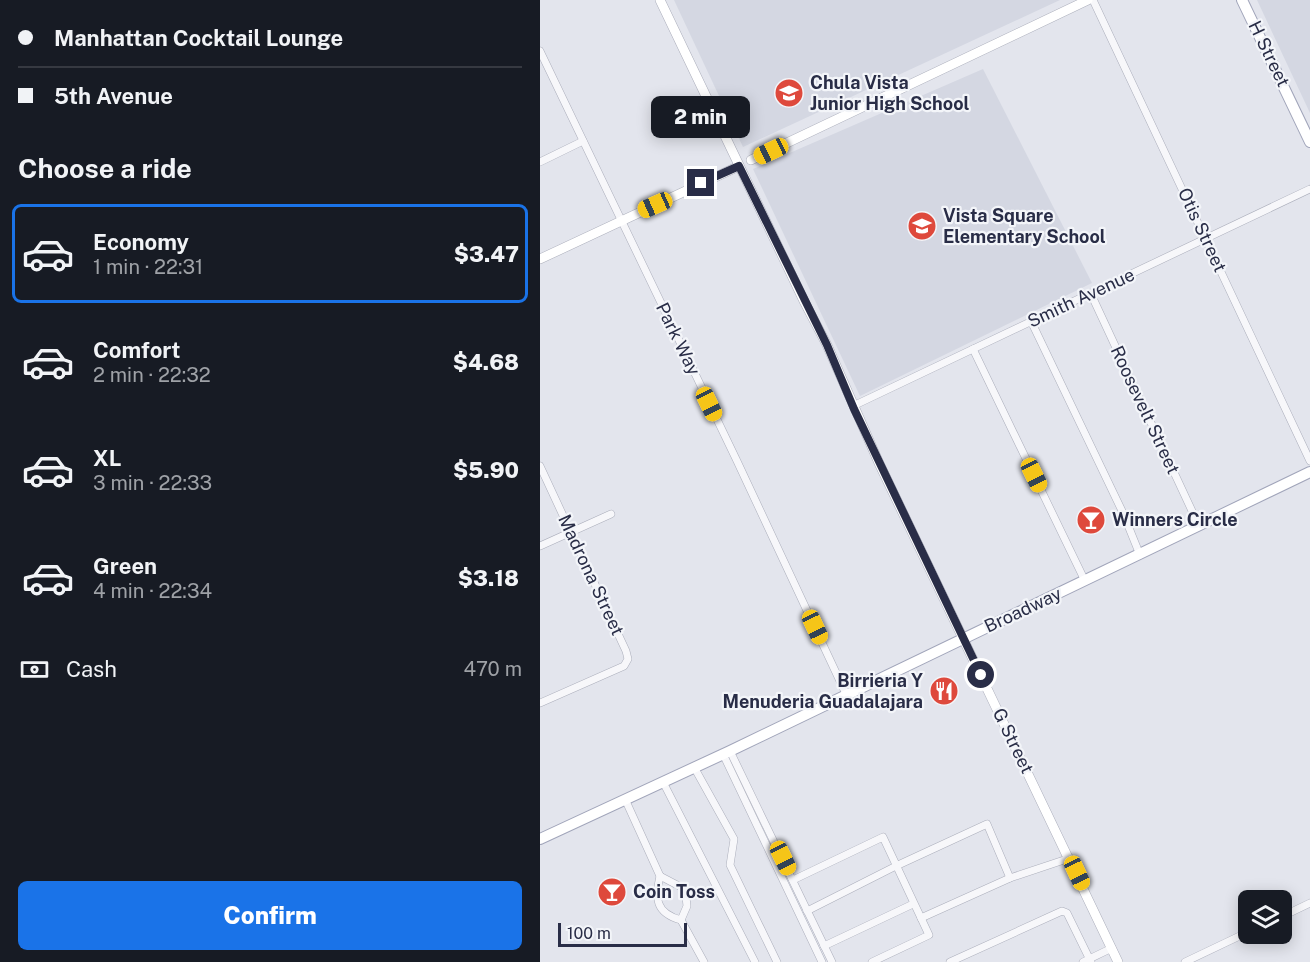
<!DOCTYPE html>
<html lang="en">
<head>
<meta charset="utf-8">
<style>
  :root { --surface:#171b24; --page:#20242c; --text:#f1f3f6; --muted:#9ea1a6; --line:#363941; --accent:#1a73e8 }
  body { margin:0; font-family:"Public Sans",sans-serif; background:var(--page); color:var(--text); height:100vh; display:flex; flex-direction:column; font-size:22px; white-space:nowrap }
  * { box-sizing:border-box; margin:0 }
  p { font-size:20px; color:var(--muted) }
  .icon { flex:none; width:33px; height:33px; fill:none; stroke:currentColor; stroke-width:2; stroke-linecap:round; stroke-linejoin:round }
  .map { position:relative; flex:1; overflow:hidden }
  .panel { display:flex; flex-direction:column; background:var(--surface); width:540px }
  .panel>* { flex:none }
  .hud { display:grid; align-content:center; height:132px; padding:0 18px; background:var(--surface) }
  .buttons { position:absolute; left:698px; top:890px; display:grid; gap:12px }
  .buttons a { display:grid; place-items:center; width:54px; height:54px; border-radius:9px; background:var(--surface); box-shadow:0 3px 15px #0003; font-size:30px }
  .scale { position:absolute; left:18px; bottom:15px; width:129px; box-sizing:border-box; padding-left:6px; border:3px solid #292d47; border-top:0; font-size:16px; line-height:21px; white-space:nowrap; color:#292d47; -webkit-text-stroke:4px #f3f5f9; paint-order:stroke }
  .end { position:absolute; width:27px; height:27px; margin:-14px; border:8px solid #292d47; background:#fff; box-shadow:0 0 0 3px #fff }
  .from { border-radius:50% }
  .bubble { position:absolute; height:42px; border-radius:9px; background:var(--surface); box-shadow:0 3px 15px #0003; font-size:20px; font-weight:800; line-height:42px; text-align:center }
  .car { position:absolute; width:18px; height:36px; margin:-18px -9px; border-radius:8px; box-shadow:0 0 4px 2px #0007; background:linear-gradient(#f5c518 24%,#345 0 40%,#f5c518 0 76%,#345 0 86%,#f5c518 0) }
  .hud b { display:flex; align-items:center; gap:21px; height:57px; font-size:22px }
  .hud b+b { border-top:2px solid var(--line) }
  .hud i { width:15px; height:15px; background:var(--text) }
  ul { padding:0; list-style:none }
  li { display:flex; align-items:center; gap:18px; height:99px; margin:0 12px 9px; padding:0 6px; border:3px solid transparent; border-radius:9px }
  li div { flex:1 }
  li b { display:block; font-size:22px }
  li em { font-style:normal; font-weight:800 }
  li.selected { border-color:var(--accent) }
  li>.icon { width:54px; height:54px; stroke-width:1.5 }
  h2 { padding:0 18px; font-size:27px; line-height:72px }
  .pay { display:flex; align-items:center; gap:15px; height:66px; padding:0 18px; font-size:22px }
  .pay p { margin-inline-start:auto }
  .primary-button { display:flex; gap:12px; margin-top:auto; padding:12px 18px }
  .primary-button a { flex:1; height:69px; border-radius:9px; background:var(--accent); color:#fff; font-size:24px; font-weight:800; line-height:69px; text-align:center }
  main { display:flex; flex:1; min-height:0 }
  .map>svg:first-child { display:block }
  .built { fill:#d4d7e2 }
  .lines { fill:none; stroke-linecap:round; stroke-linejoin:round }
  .street-casing { stroke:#abaebb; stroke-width:8 }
  .secondary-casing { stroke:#abaebb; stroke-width:10 }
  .primary-casing { stroke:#a1a5ba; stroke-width:12 }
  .street { stroke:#f7f7fa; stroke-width:7 }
  .secondary { stroke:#fff; stroke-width:9 }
  .primary { stroke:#fff; stroke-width:10 }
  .route { stroke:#292d47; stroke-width:8 }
  .labels { text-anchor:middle; stroke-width:4.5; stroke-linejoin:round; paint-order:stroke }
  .street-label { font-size:18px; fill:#292d47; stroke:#f3f5f9 }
  .poi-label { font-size:18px; font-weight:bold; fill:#292d47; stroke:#f3f5f9; text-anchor:start }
</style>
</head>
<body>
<main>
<section class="panel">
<div class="hud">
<b><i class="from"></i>Manhattan Cocktail Lounge</b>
<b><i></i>5th Avenue</b>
</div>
<h2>Choose a ride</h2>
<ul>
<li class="selected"><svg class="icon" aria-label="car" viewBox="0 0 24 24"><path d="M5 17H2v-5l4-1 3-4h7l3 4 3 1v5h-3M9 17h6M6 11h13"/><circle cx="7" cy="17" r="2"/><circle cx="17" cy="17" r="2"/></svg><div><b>Economy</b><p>1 min · 22:31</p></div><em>$3.47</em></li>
<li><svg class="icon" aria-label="car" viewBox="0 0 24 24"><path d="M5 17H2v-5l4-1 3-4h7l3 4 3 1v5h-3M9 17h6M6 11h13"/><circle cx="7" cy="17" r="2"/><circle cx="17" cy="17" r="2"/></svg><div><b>Comfort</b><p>2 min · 22:32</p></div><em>$4.68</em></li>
<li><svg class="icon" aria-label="car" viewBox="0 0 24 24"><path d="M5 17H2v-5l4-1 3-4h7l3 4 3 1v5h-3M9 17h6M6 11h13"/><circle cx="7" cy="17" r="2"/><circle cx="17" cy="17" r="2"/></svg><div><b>XL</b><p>3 min · 22:33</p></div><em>$5.90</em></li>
<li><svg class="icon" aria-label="car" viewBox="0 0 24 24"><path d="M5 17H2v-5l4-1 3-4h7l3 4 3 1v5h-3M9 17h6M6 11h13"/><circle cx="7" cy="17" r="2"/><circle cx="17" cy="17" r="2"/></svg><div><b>Green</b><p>4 min · 22:34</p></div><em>$3.18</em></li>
</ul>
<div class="pay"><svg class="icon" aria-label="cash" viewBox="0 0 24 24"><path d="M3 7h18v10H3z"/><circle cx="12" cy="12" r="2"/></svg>Cash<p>470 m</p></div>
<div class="primary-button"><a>Confirm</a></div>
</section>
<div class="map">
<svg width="770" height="962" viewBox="0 0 770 962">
  <rect width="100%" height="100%" fill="#e3e5ed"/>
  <g class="built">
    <polygon points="134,0 520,0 203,147"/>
    <polygon points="717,0 770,0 770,113"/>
    <polygon points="443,69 552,283 320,396 213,169"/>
  </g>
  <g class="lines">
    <g class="street-casing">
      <g id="street">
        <polyline points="553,0 770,461"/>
        <polyline points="0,51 197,461 306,694"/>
        <polyline points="0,162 43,141"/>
        <polyline points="551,294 659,526"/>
        <polyline points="491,321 583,513 600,555"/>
        <polyline points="433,349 545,581"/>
        <polyline points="313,406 770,189"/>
        <polyline points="0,466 86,651 88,659 84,666 0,703"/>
        <polyline points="0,546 71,514"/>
        <polyline points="190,751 292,962"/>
        <polyline points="183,754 282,962"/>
        <polyline points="154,767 194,839 190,865 237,962"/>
        <polyline points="123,782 215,962"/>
        <polyline points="85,799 120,876 141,887 146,897 147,906 141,920"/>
        <path d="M120 876C115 898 115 913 141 920L164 962"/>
        <polyline points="253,880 343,837 389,935 332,962"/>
        <polyline points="267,911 356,866 447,824 470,878"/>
        <polyline points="741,917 770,903"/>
        <polyline points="381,918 470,878 530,858"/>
        <polyline points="284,946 373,904"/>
        <polyline points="410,962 522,911 527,913 551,962"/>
        <polyline points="543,962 572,948"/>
        <polyline points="645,962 708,932"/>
      </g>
    </g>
    <g class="secondary-casing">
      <g id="secondary">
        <polyline points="120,0 265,303 287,345 339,463 578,962"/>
        <polyline points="211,160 548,0"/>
        <polyline points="0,259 199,166"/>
      </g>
    </g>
    <g class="primary-casing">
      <g id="primary">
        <polyline points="702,0 770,142"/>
        <polyline points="0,839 190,751 770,472"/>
      </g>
    </g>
    <use href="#street" class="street"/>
    <use href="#secondary" class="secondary"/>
    <use href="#primary" class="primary"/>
  </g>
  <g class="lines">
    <polyline class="route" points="161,183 199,166 287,345 314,409 441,675"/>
  </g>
  <defs>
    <g id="school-disc" transform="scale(1.5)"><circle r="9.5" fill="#de493c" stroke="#f3f5f9"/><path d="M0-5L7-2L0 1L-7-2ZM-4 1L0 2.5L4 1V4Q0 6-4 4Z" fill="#fff"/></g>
    <g id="bar-disc" transform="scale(1.5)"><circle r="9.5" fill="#de493c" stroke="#f3f5f9"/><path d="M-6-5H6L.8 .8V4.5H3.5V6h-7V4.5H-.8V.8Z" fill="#fff"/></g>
    <g id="restaurant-disc" transform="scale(1.5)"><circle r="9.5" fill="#de493c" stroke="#f3f5f9"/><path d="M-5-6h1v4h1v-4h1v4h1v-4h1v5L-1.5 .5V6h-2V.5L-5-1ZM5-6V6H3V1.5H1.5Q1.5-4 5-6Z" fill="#fff"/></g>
  </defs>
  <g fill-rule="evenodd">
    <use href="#school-disc" x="249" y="93"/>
    <use href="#school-disc" x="382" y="226"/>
    <use href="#bar-disc" x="551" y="520"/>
    <use href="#restaurant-disc" x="404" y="691"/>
    <use href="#bar-disc" x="72" y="892"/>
  </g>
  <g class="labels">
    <g class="street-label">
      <text transform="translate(729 54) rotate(64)" y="6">H Street</text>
      <text transform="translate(662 230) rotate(65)" y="6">Otis Street</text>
      <text transform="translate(541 298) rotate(-25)" y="6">Smith Avenue</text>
      <text transform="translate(138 339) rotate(64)" y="6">Park Way</text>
      <text transform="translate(605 410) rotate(65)" y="6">Roosevelt Street</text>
      <text transform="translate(51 575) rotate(65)" y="6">Madrona Street</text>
      <text transform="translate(483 610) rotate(-25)" y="6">Broadway</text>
      <text transform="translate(473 741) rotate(64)" y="6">G Street</text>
    </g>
    <g class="poi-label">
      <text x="270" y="89">Chula Vista<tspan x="270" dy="21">Junior High School</tspan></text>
      <text x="403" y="222">Vista Square<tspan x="403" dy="21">Elementary School</tspan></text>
      <text x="572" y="526">Winners Circle</text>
      <text x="383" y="687" text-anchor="end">Birrieria Y<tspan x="383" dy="21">Menuderia Guadalajara</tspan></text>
      <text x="93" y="898">Coin Toss</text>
    </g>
  </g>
</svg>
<div class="buttons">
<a><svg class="icon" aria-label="layers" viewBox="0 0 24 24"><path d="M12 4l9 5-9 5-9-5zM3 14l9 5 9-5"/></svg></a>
</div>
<div class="scale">100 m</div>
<i class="end from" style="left:441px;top:675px"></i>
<i class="end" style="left:161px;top:183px"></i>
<div class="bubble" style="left:111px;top:96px;width:99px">2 min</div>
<i class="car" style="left:231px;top:151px;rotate:245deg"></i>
<i class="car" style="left:115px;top:205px;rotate:246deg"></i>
<i class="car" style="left:169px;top:404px;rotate:154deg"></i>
<i class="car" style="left:494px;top:475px;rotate:154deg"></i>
<i class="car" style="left:275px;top:627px;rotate:155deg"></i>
<i class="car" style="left:243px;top:858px;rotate:154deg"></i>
<i class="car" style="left:537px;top:873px;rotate:155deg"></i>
</div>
</main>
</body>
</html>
